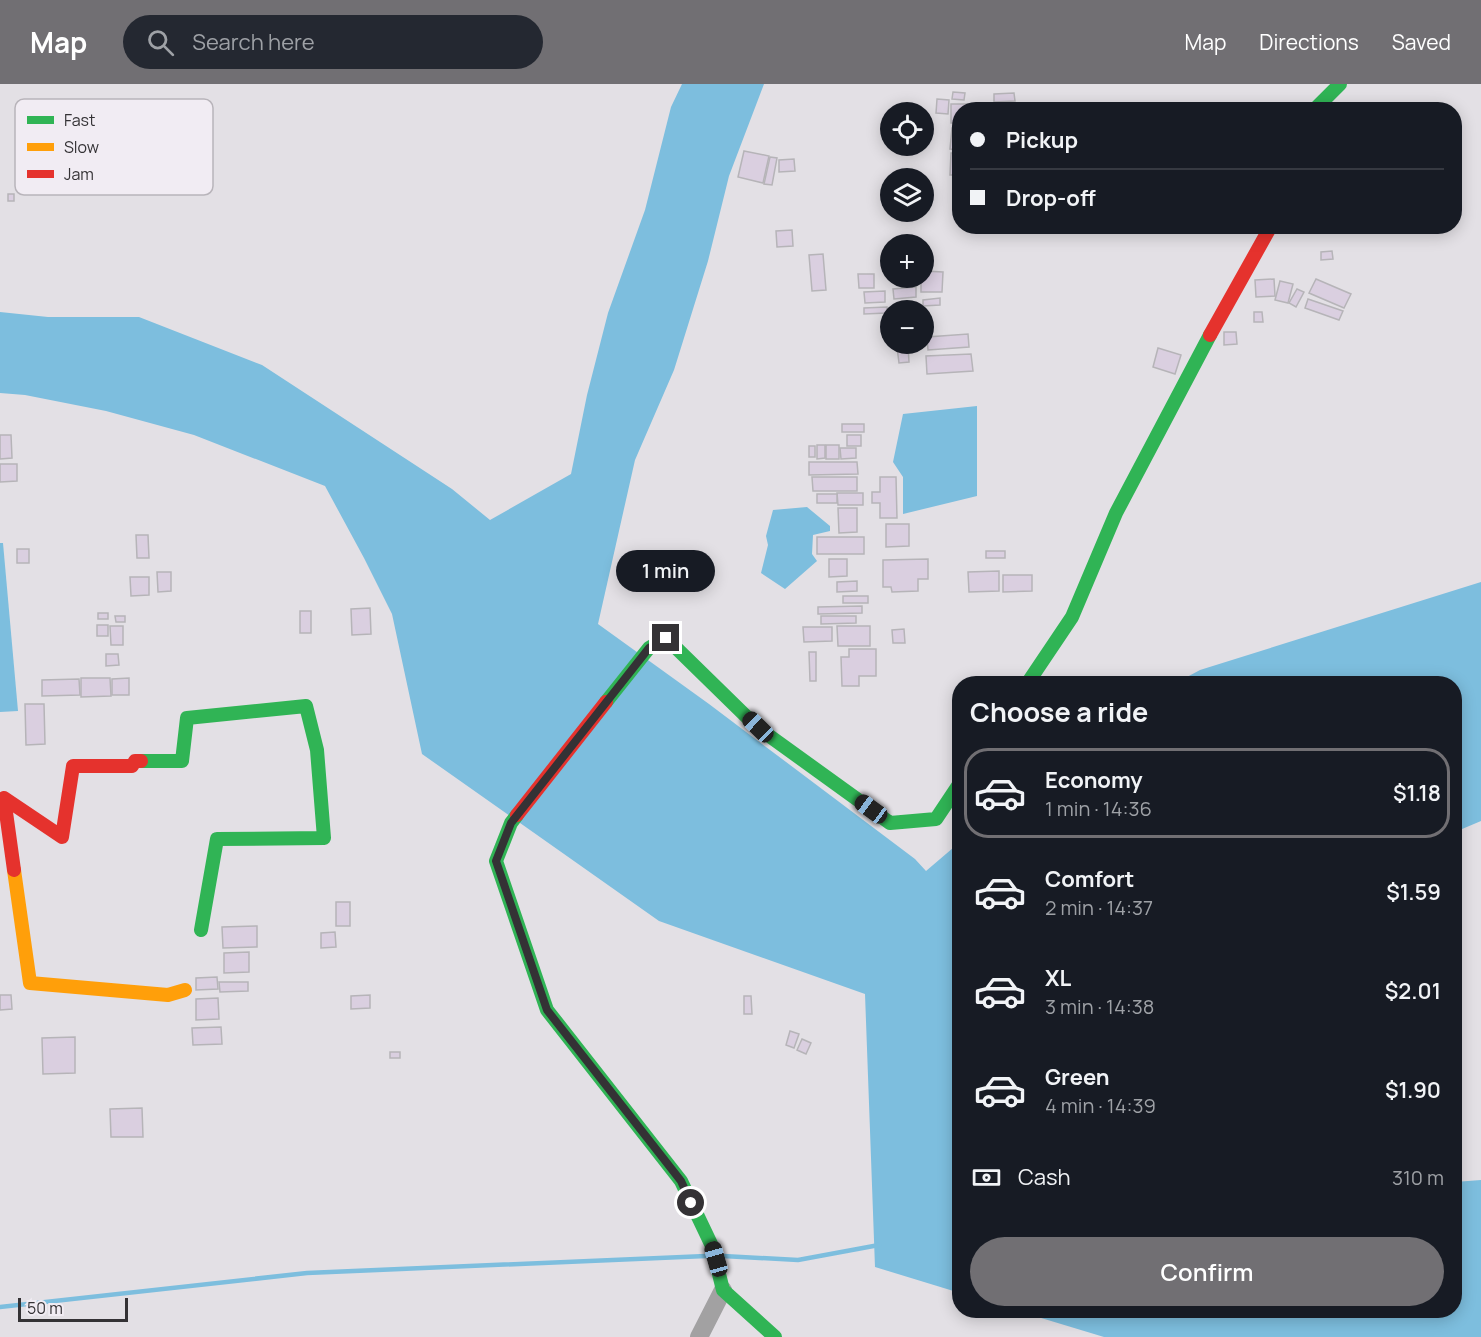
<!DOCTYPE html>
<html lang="en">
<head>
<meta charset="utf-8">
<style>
  :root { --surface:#171b24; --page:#242831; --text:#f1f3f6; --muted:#9ea1a6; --line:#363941; --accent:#716f73 }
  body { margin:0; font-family:Manrope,sans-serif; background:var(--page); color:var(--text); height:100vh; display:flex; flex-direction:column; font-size:22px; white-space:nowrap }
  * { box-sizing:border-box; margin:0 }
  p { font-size:20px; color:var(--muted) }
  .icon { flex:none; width:33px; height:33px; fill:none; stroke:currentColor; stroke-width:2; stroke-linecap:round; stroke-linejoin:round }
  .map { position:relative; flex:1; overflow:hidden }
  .sheet { position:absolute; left:952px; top:592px; width:510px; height:642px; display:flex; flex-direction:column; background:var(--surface); border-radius:24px; box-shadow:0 3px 15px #0003 }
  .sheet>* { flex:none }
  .hud { position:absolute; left:952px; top:18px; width:510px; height:132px; border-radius:24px; box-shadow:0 3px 15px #0003; display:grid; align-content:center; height:132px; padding:0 18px; background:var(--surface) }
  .tools { position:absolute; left:880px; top:18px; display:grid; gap:12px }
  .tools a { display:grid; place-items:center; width:54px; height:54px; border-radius:50%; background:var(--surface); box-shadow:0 3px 15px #0003; font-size:30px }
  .scale { position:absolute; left:18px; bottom:15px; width:110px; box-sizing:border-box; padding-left:6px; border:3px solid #343235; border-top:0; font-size:16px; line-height:21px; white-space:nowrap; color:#343235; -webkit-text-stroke:4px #f1ecf3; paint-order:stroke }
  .end { position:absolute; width:27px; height:27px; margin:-14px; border:8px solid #343235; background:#fff; box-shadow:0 0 0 3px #fff }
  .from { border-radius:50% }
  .bubble { position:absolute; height:42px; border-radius:21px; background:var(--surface); box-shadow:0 3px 15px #0003; font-size:20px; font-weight:600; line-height:42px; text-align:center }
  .car { position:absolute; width:18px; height:36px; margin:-18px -9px; border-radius:8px; box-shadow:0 0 4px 2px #0007; background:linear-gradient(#222 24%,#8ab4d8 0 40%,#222 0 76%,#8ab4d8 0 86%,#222 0) }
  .hud b { display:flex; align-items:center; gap:21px; height:57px; font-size:22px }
  .hud b+b { border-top:2px solid var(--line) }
  .hud i { width:15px; height:15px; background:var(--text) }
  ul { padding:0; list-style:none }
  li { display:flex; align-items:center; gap:18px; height:90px; margin:0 12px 9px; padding:0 6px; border:3px solid transparent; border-radius:24px }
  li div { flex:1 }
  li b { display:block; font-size:22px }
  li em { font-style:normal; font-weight:600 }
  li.active { border-color:var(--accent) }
  li>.icon { width:54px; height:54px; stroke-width:1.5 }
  h2 { padding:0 18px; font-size:27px; line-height:72px }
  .pay { display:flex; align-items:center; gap:15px; height:66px; padding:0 18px; font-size:22px }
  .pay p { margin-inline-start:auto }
  .primary-button { display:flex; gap:12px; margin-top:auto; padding:12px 18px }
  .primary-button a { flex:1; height:69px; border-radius:36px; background:var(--accent); color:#fff; font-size:24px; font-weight:600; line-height:69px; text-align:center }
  header { display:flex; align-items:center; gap:36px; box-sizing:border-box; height:84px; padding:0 30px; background:var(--accent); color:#fff }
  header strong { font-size:28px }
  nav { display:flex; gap:33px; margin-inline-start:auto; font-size:21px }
  .search { width:420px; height:54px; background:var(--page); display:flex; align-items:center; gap:15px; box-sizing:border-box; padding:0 21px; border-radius:33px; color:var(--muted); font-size:22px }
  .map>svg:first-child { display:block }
  .water { fill:#7dbede }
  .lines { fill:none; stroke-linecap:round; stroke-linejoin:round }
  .stream { stroke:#7dbede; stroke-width:4.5 }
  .building { fill:#dacfe0; stroke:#b6b4b8; stroke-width:1.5 }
  .street { stroke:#a2a1a2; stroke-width:18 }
  .fast { stroke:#30b455; stroke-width:14 }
  .slow { stroke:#ff9f0a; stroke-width:14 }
  .jam { stroke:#e5322d; stroke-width:14 }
  .route { stroke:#343235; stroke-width:8 }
  .key { fill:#f1ecf3; stroke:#b8b4ba; stroke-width:1.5 }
  .key-label { font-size:16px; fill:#343235 }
</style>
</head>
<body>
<header>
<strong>Map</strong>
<div class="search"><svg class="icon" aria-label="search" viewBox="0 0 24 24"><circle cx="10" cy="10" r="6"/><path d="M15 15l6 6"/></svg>Search here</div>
<nav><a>Map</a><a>Directions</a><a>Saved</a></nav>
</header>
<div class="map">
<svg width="1481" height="1253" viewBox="0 0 1481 1253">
  <rect width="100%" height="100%" fill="#e3e0e5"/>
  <g class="water">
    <polygon points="682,0 764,0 729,92 708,177 674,286 635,376 598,540 709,620 915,775 926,787 960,758 960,1209 875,1183 865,910 659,837 422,670 392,530 364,474 325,402 194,351 106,327 25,311 0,309 0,228 48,233 139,233 262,281 452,405 490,436 571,390 587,311 608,229 645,126 671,23"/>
    <polygon points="977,322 977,412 903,430 903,393 893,378 903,330"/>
    <polygon points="807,423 830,442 830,447 813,451 812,470 817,477 785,505 761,489 768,461 766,452 773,426"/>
    <polygon points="0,459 3,459 18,627 0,628"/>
    <polygon points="1481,498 1481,737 1455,748 1455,600 1174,600 1200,586"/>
    <polygon points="1481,1096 1481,1253 1104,1253 1018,1227 1455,1227 1455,1098"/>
  </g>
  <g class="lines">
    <g class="stream">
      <polyline points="723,1172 798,1176 879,1161"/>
      <polyline points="0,1223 307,1189 706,1172"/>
    </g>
  </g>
  <g class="building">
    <polygon points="953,8 965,9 964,16 952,15"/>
    <polygon points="1014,9 1015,17 994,18 994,10"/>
    <polygon points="937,15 949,16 948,30 936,29"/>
    <polygon points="951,20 969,20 969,26 960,26 960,39 951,39"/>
    <polygon points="952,44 960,45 960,66 950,65"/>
    <polygon points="744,67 769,72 763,99 738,93"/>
    <polygon points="951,69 960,69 959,91 950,91"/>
    <polygon points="770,73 777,74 772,101 764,100"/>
    <polygon points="794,75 795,87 779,88 779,76"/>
    <rect x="8" y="110" width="6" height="7"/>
    <polygon points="792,146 793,162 777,163 776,147"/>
    <polygon points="1332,167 1333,175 1321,176 1321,168"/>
    <polygon points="823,170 826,206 812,207 809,171"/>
    <polygon points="924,187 943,188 942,208 921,208 921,194 924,194"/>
    <polygon points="858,190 874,190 874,204 859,204"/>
    <polygon points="1274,195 1275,212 1256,213 1255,196"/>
    <polygon points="1316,195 1351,210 1344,224 1309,209"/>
    <polygon points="1280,197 1293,200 1288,219 1275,216"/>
    <polygon points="916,203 916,213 894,215 893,205"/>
    <polygon points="1297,205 1304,208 1296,223 1289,219"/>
    <polygon points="885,207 885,218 865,219 864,208"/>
    <polygon points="940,214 940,221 923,222 923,216"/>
    <polygon points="1308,215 1343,227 1339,236 1305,224"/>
    <rect x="904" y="218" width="12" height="6"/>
    <polygon points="887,223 887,229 864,230 864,224"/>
    <polygon points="1254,228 1262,228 1263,238 1254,238"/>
    <polygon points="1224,248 1236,248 1237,260 1224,261"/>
    <polygon points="968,250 969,263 928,266 927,253"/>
    <polygon points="908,262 909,278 899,279 897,263"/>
    <polygon points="1158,264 1181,271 1175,290 1153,283"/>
    <polygon points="971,270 973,287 927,290 926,272"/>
    <rect x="842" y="340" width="22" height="8"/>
    <polygon points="0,351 11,351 12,374 0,375"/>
    <rect x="847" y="351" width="14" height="11"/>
    <polygon points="817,361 825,361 825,374 817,375"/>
    <rect x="826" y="361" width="13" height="14"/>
    <rect x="809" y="362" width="6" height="11"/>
    <polygon points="840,364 856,364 856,374 841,375"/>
    <polygon points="809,378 857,378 858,390 809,391"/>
    <polygon points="0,380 17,380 17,397 0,398"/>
    <polygon points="812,393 857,393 857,407 813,407"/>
    <polygon points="880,393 896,393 897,434 880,434 880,419 872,419 872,408 880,408"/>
    <polygon points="837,409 863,409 863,421 838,421"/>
    <rect x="817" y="410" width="20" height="9"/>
    <polygon points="838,424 857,424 857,448 839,449"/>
    <polygon points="886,440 909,440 909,462 886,463"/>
    <polygon points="136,451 148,451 149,474 137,474"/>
    <rect x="817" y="453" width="47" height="17"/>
    <rect x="17" y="465" width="12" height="14"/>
    <rect x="986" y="467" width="19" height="7"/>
    <polygon points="829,475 847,475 847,492 829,493"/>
    <polygon points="928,475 928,495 918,495 918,507 892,508 891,503 883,503 883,476"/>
    <polygon points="999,487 999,507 969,508 968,488"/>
    <polygon points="157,488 171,488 171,507 158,508"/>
    <polygon points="1003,491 1032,491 1032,507 1003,508"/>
    <polygon points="130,493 149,493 149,511 131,512"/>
    <polygon points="857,497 857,507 837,508 837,498"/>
    <rect x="843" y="512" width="25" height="7"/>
    <polygon points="862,522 862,529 818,530 818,523"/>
    <polygon points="370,524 371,550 352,551 351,525"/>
    <rect x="300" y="527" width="11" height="22"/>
    <rect x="98" y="529" width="10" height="6"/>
    <polygon points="115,532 125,532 125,538 116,538"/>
    <polygon points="821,532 856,532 856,539 821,540"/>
    <rect x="97" y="541" width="11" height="11"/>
    <polygon points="110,542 123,542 123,561 111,561"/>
    <polygon points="837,542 870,542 870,562 838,562"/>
    <polygon points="803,543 832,543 832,557 804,558"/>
    <polygon points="904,545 905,559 893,559 892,546"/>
    <polygon points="849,565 876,565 876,592 859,592 859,602 842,602 841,573 849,573"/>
    <polygon points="809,568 816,568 816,597 810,597"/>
    <polygon points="106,570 118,570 119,581 106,582"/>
    <polygon points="81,594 110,594 111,612 81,613"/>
    <polygon points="129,594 129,611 112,611 112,595"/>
    <polygon points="79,595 80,611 42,612 42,596"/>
    <polygon points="25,620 44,620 45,660 26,661"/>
    <rect x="336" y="818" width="14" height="24"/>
    <polygon points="257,842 257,863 223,864 222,843"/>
    <polygon points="335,848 336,863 321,864 321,849"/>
    <polygon points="249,868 249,888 224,889 224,869"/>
    <polygon points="217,893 218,905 196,906 196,894"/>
    <polygon points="219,898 248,898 248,907 220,908"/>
    <polygon points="0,911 11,911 12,925 0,926"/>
    <polygon points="370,911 370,924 351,925 351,912"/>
    <polygon points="744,912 751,912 752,930 744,930"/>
    <polygon points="218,914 219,935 196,936 196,915"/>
    <polygon points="221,943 222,960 193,961 192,944"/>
    <polygon points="790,947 799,950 794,964 786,961"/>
    <polygon points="75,953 75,989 43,990 42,954"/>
    <polygon points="802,955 811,959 806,970 797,966"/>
    <rect x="390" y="968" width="10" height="6"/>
    <polygon points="142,1024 143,1053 111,1053 110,1025"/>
  </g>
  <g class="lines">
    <polyline class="street" points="699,1253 723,1206"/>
    <g class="fast">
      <polyline points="1314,26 1340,0"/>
      <polyline points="1027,600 1072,533 1116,429 1210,251"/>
      <polyline points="606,618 649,564 666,554 757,643 890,739 936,735 960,699"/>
      <polyline points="141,677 182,677 187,634 306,622 317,666 324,754 217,755 201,846"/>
      <polyline points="517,731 511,739 496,777 547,926 681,1097 712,1162 723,1206 775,1253"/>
    </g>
    <polyline class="slow" points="14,786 30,899 168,911 185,906"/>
    <g class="jam">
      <polyline points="1210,251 1271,142"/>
      <polyline points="517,731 606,618"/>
      <polyline points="14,786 4,714 62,753 73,682 132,682 135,677 141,677"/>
    </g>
  </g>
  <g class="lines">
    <polyline class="route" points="666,554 649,564 511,739 496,777 547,926 681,1097 691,1119"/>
  </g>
  <rect x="15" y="15" width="198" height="96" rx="9" class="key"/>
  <rect x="27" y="32" width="27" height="8" fill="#30b455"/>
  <rect x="27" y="59" width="27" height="8" fill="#ff9f0a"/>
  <rect x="27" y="86" width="27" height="8" fill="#e5322d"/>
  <g class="key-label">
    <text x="64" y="42">Fast</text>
    <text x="64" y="69">Slow</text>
    <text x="64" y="96">Jam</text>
  </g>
</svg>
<div class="tools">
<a><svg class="icon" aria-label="locate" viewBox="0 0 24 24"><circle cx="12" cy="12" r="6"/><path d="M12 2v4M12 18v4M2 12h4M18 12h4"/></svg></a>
<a><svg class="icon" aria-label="layers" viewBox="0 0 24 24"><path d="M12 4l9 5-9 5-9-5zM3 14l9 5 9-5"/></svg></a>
<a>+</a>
<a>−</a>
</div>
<div class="scale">50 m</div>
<i class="end from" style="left:691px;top:1119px"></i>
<i class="end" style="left:666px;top:554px"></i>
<div class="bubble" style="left:616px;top:466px;width:99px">1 min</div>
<i class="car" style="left:758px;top:643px;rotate:314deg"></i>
<i class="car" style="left:871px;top:725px;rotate:306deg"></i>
<i class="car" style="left:716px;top:1175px;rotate:344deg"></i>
<div class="hud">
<b><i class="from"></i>Pickup</b>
<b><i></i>Drop-off</b>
</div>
<section class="sheet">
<h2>Choose a ride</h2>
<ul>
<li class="active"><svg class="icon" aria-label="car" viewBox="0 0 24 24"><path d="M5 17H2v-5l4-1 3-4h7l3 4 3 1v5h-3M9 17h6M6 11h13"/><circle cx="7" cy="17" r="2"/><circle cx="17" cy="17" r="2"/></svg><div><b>Economy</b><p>1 min · 14:36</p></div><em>$1.18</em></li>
<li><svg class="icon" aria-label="car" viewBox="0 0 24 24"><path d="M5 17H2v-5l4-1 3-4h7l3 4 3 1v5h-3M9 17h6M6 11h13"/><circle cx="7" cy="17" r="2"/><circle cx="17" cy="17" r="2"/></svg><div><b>Comfort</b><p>2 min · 14:37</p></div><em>$1.59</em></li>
<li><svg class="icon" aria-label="car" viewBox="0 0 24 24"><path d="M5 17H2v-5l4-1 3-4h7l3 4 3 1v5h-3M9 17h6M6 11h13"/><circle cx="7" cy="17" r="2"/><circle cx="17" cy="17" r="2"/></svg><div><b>XL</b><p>3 min · 14:38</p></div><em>$2.01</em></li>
<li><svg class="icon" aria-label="car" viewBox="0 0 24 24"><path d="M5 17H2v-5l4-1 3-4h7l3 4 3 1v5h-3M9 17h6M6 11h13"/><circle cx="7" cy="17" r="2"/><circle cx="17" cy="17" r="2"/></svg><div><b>Green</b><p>4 min · 14:39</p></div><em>$1.90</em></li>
</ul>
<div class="pay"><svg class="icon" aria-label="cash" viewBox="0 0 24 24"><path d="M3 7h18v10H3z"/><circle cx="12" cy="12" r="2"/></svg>Cash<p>310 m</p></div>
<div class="primary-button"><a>Confirm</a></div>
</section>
</div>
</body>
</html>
